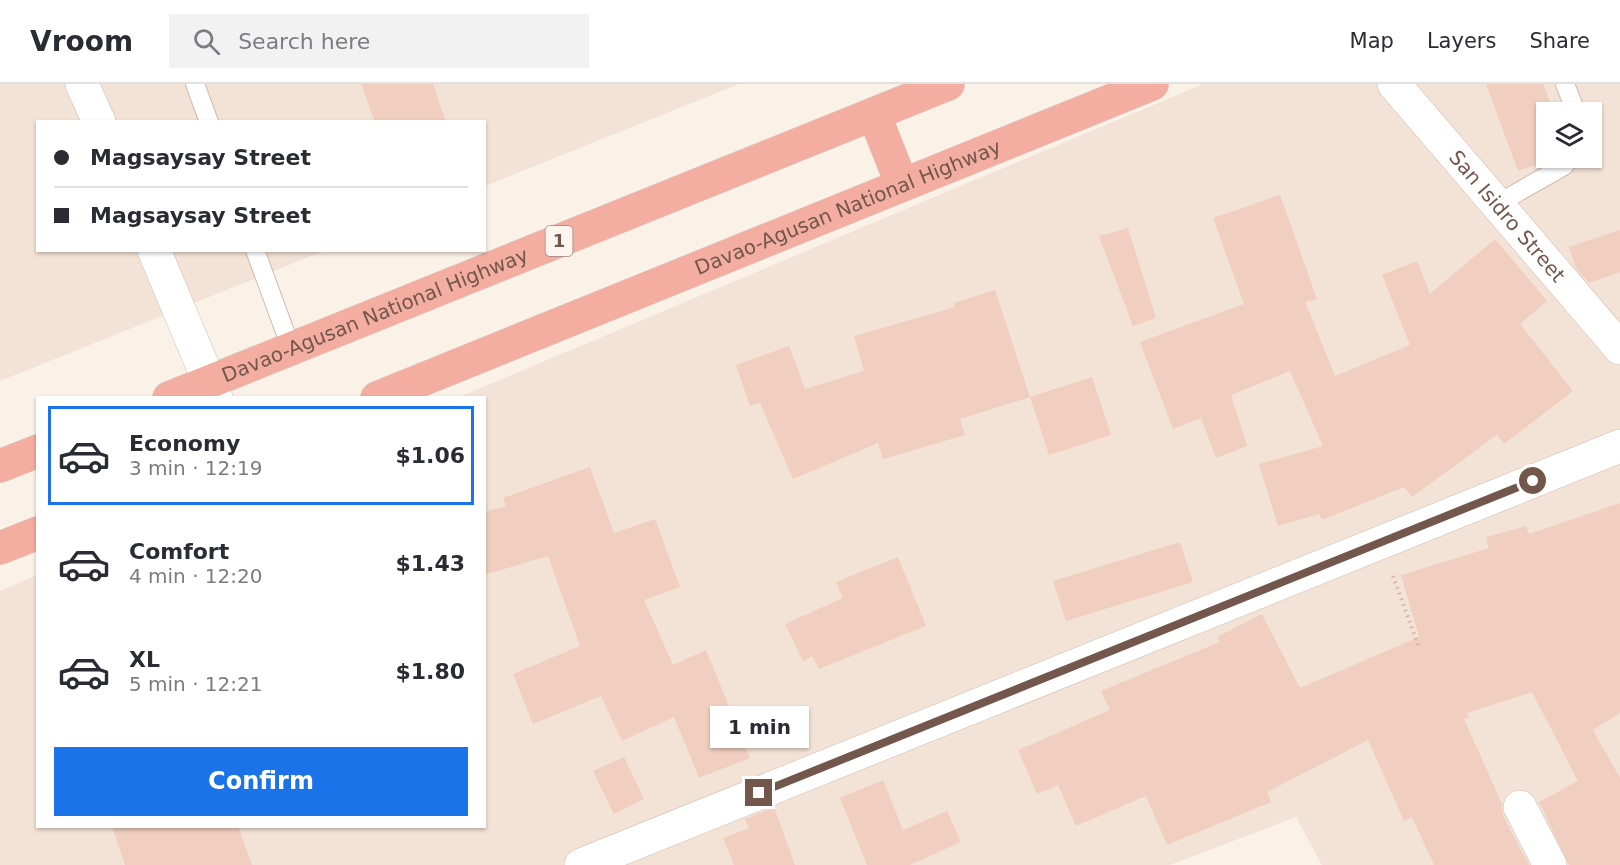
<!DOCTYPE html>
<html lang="en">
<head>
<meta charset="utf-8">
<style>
  :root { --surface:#fff; --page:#f2f2f3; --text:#2b2b33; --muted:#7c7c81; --line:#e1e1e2; --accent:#1a73e8 }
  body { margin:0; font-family:"DejaVu Sans",sans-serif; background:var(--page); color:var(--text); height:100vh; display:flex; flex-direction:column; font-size:22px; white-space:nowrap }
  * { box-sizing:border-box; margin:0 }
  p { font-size:20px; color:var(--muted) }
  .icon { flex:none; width:33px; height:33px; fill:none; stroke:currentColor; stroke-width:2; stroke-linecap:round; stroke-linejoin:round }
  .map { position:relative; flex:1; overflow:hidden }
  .details { position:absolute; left:36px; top:312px; width:450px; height:432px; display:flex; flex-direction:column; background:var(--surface); border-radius:0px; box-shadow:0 2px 4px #0004 }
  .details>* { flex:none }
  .hud { position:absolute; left:36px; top:36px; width:450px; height:132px; border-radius:0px; box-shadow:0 2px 4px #0004; display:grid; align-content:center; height:132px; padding:0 18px; background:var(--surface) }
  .controls { position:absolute; left:1536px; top:18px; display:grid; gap:12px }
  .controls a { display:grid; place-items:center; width:66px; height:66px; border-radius:0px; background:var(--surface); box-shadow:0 2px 4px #0004; font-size:30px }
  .end { position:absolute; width:27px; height:27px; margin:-14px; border:8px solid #74574c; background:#fff; box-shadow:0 0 0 3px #fff }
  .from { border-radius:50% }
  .bubble { position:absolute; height:42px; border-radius:0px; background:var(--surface); box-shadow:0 2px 4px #0004; font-size:20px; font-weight:600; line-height:42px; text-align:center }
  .hud b { display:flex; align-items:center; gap:21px; height:57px; font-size:22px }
  .hud b+b { border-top:2px solid var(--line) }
  .hud i { width:15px; height:15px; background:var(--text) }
  ul { padding:10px 0 0; list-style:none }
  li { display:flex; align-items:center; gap:18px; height:99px; margin:0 12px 9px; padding:0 6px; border:3px solid transparent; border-radius:0px }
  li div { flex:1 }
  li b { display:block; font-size:22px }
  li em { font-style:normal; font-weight:600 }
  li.current { border-color:var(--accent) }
  li>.icon { width:54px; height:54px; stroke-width:1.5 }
  .button { display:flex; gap:12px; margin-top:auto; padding:12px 18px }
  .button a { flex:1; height:69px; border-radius:0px; background:var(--accent); color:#fff; font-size:24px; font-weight:600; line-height:69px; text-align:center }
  header { display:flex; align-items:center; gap:36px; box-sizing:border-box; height:84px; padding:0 30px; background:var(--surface); border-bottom:2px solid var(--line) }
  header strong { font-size:28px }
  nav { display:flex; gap:33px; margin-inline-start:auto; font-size:21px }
  .search { width:420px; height:54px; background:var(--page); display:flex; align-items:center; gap:15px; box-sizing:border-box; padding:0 21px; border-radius:0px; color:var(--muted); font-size:22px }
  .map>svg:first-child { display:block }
  .residential { fill:#f3e3d6; fill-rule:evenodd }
  .building { fill:#f0cec0 }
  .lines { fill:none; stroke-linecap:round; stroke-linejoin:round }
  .lane-casing { stroke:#cfbbb0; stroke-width:20 }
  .street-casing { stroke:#cfbbb0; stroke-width:34 }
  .secondary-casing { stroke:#d2baae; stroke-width:34 }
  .highway-casing { stroke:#d8d0cd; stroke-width:34 }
  .path { stroke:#d5b1a3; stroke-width:4; stroke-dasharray:1.5 4.5; stroke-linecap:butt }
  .lane { stroke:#fff; stroke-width:18 }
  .street { stroke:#fff; stroke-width:33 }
  .secondary { stroke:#fff; stroke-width:33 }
  .highway { stroke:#f3aea1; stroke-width:33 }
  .route { stroke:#74574c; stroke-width:8 }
  .labels { text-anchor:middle; stroke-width:4.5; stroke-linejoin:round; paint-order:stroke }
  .shield { fill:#fef6ee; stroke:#9d877d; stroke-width:1.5 }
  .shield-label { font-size:18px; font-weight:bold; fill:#74574c }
  .street-label { font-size:20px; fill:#74574c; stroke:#fef6ee }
</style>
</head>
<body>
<header>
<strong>Vroom</strong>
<div class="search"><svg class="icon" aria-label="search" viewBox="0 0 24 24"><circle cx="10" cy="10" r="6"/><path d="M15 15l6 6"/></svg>Search here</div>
<nav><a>Map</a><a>Layers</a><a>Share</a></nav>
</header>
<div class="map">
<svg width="1620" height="781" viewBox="0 0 1620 781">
  <rect width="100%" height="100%" fill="#fbf2e7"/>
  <g class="residential">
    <polygon points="0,0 739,0 485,102 484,38 38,38 38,166 324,167 0,297"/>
    <path d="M1203 0H1620V781H1322L1296 733 1170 781H0V507L37 491 38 742H484V314L459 313ZM1546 28H1592V74H1546Z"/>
  </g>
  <g class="building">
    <polygon points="361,0 433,0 446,38 375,38"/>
    <polygon points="1486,0 1543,0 1554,28 1546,28 1546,74 1556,74 1518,87"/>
    <polygon points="1280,111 1317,215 1305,218 1335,292 1410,261 1382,191 1417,177 1430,210 1495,155 1547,217 1520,240 1573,307 1504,360 1497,351 1412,413 1404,403 1322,436 1319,430 1278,442 1259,380 1323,362 1290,287 1231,311 1247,362 1216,374 1201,334 1173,345 1140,258 1244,220 1213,134"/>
    <polygon points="1128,144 1156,234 1133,242 1099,152"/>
    <polygon points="1620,146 1620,188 1589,199 1576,184 1569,163"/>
    <polygon points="995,206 1030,313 960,335 965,351 883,375 878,359 793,395 760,319 750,322 736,281 789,262 805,305 864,287 854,252 955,223 954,219"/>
    <polygon points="1092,293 1111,351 1049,371 1030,313"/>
    <polygon points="590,383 614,449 655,435 680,503 644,516 673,581 706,566 750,674 699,694 674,633 622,657 601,612 533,640 513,590 580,562 548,472 484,491 484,428 506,422 503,414"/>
    <polygon points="1620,419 1620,629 1593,646 1620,694 1620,781 1569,781 1539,718 1578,697 1532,608 1467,629 1469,633 1464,635 1502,720 1503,732 1529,781 1434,781 1412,733 1404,737 1368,656 1267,708 1271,718 1167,761 1146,712 1076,742 1058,701 1037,710 1018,666 1110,626 1101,607 1220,558 1217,553 1262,530 1300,604 1419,553 1401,491 1489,464 1486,453 1526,442 1529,450"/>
    <polygon points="1180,458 1193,498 1066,537 1053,497"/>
    <polygon points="898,473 926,542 819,585 812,572 803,577 785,540 843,514 836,498"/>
    <polygon points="624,673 644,715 614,730 593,687"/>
    <polygon points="883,696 903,746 947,727 961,758 910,781 867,781 840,714"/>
    <polygon points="774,723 795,781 734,781 723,754 749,744 745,735"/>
    <polygon points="112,742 238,742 252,781 125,781"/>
  </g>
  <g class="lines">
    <g class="lane-casing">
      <g id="lane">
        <polyline points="195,0 209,38"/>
        <polyline points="1565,0 1576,28"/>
        <polyline points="1497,120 1564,82 1570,74"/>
        <polyline points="255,166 291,264"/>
      </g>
    </g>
    <g class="street-casing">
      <g id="street">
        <polyline points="82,0 99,38"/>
        <polyline points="154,166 216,314"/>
        <polyline points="1520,723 1550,781"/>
        <polyline points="581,781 1620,362"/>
      </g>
    </g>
    <g class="secondary-casing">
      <g id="secondary">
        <path id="s1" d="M1394 0 1620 264"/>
      </g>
    </g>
    <g class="highway-casing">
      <g id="highway">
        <polyline points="874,30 902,101"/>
        <path id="s2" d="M169 314 948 0"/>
        <path id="s3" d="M377 314 1152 0"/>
        <polyline points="0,382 38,367"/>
        <polyline points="0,464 38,449"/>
      </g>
    </g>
    <polyline class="path" points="1393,492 1418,561"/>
    <use href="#lane" class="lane"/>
    <use href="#street" class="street"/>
    <use href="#secondary" class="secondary"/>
    <use href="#highway" class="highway"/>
  </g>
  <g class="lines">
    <polyline class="route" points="759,709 1533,397"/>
  </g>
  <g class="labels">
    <rect class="shield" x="545.5" y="142" width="27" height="30" rx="4.5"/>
    <g class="shield-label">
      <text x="559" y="163">1</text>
    </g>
    <g class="street-label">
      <text dy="7" stroke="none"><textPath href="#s3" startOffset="508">Davao-Agusan National Highway</textPath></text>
      <text dy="7" stroke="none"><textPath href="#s1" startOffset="174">San Isidro Street</textPath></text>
      <text dy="7" stroke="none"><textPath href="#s2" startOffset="222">Davao-Agusan National Highway</textPath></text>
    </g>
  </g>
</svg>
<div class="controls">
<a><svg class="icon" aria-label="layers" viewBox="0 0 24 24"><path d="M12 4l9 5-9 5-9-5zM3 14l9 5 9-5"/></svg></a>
</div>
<i class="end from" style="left:1533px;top:397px"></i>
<i class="end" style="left:759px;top:709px"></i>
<div class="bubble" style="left:710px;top:622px;width:99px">1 min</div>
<div class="hud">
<b><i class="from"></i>Magsaysay Street</b>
<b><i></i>Magsaysay Street</b>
</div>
<section class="details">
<ul>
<li class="current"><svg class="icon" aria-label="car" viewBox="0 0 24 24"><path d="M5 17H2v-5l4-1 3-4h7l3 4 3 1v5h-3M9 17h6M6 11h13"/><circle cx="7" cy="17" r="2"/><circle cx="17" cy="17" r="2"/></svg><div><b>Economy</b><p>3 min · 12:19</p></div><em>$1.06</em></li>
<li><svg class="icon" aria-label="car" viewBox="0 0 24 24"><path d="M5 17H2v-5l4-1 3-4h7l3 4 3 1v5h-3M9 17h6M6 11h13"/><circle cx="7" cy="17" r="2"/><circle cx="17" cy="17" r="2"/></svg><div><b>Comfort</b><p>4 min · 12:20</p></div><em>$1.43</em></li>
<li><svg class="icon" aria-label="car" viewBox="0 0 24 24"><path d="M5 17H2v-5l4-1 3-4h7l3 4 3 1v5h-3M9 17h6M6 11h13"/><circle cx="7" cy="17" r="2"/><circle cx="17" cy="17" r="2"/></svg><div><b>XL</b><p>5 min · 12:21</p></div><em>$1.80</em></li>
</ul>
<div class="button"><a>Confirm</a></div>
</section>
</div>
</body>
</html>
